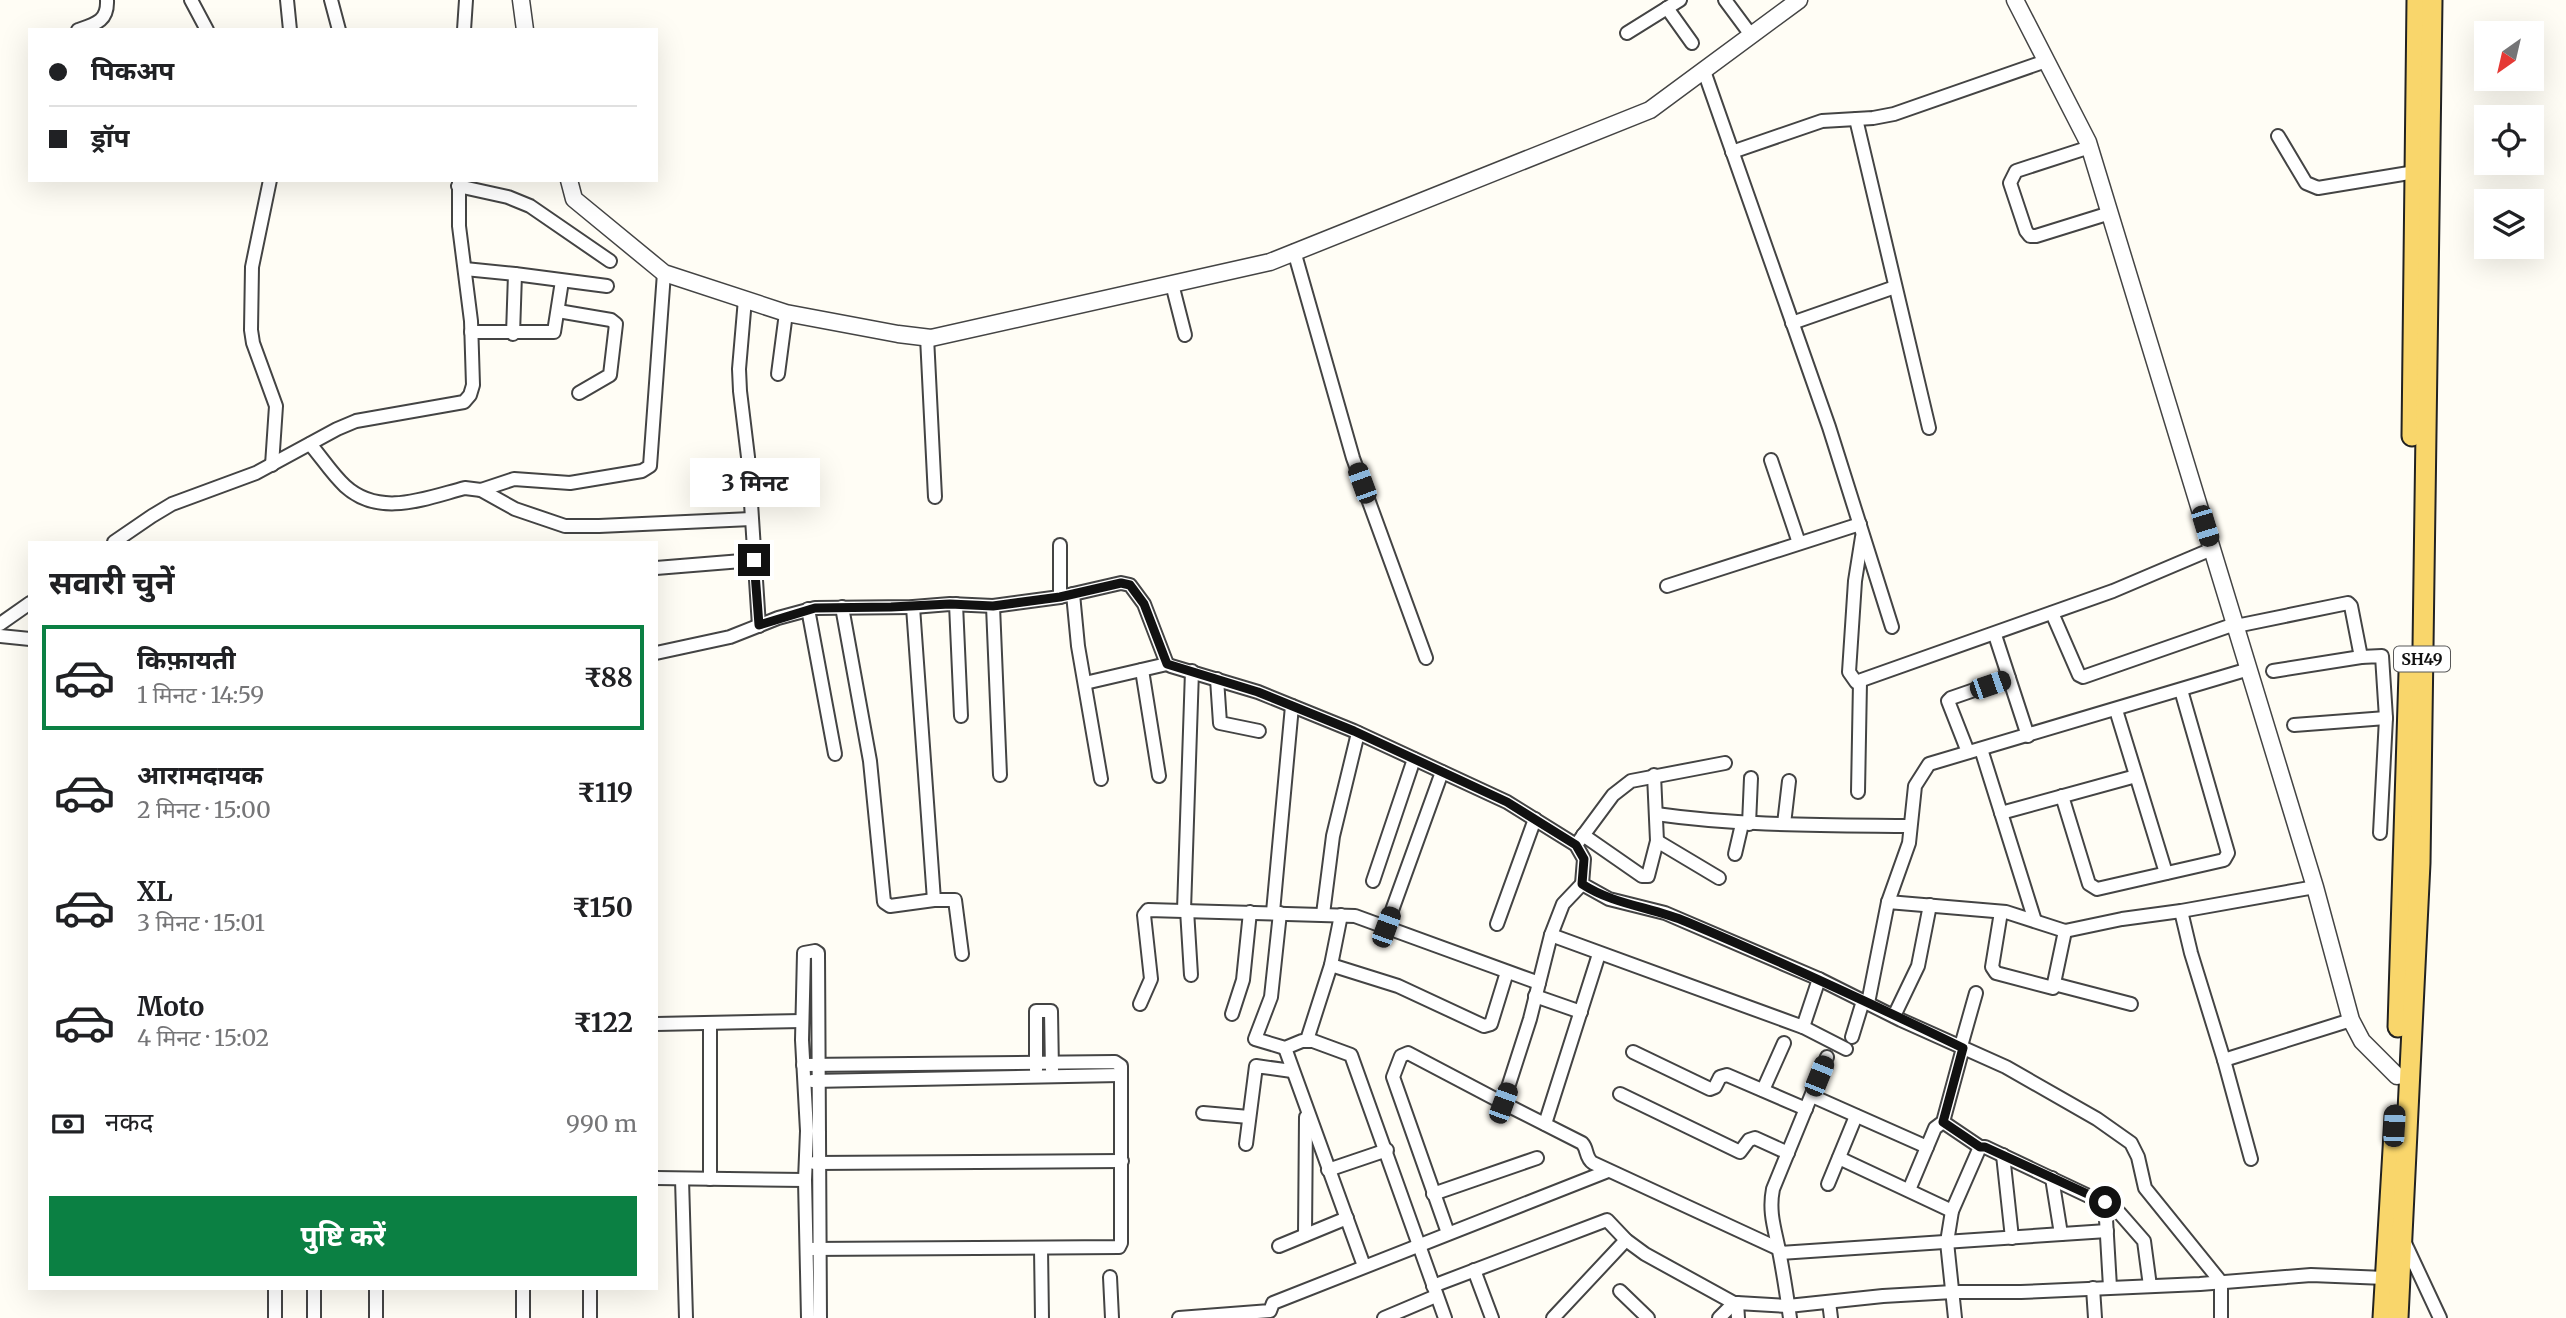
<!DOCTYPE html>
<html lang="hi">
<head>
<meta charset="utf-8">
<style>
  :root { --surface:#fff; --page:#f2f2f2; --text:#202124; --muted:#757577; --line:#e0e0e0; --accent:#0b8043 }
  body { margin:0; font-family:Merriweather,"Noto Sans Devanagari",serif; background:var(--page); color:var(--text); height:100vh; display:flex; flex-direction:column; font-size:26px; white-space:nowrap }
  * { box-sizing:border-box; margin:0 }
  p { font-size:23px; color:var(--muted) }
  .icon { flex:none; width:38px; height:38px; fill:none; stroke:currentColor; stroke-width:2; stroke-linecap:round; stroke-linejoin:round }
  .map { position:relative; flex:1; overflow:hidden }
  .side { position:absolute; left:28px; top:541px; width:630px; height:749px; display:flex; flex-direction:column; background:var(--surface); border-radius:0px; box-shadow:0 7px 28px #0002 }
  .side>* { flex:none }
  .hud { position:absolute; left:28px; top:28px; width:630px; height:154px; border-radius:0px; box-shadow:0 7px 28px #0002; display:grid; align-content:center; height:154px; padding:0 21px; background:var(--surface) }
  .needle { width:46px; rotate:214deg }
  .controls { position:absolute; left:2474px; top:21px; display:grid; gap:14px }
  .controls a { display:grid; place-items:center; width:70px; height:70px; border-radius:0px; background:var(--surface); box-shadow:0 7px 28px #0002; font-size:35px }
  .end { position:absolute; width:32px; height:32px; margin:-16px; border:9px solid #111; background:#fff; box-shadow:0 0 0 4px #fff }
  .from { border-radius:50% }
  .bubble { position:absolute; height:49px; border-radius:0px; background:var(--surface); box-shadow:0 7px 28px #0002; font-size:23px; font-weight:700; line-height:49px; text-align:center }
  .car { position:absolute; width:21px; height:42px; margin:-21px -10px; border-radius:9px; box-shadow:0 0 5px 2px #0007; background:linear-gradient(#222 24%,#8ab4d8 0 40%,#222 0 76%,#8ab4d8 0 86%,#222 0) }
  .hud b { display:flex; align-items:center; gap:24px; height:66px; font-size:26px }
  .hud b+b { border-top:2px solid var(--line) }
  .hud i { width:18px; height:18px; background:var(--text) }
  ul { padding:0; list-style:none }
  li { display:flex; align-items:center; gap:21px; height:105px; margin:0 14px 10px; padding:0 7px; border:4px solid transparent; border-radius:0px }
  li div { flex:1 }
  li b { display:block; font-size:26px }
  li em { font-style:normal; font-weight:700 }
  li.selected { border-color:var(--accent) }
  li>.icon { width:63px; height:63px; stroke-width:1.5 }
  h2 { padding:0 21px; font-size:32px; line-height:84px }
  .pay { display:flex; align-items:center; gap:18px; height:77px; padding:0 21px; font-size:26px }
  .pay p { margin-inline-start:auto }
  .action { display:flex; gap:14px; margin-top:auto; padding:14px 21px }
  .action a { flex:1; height:80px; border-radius:0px; background:var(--accent); color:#fff; font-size:28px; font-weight:700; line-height:80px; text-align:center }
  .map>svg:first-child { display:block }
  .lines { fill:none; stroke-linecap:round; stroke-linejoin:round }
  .minor-casing { stroke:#444; stroke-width:16 }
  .tertiary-casing { stroke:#444; stroke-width:19 }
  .primary-casing { stroke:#222; stroke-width:23 }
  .minor { stroke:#fff; stroke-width:12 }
  .tertiary { stroke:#fff; stroke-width:16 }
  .primary { stroke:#f9d66b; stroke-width:19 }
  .route { stroke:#111; stroke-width:9 }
  .labels { text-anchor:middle; stroke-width:7; stroke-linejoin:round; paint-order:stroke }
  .shield { fill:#fff; stroke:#585858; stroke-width:2 }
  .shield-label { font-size:16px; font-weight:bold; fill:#111 }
</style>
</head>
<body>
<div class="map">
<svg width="2566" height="1318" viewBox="0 0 2566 1318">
  <rect width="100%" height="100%" fill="#fffdf5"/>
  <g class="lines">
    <g class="minor-casing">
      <g id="minor">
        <polyline points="191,0 207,30"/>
        <polyline points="287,0 290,30"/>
        <polyline points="331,0 339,30"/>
        <polyline points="1725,0 1751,35"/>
        <polyline points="1667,8 1692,43"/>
        <path d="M78 30C96 24 108 21 107 0"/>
        <polyline points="464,30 466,0"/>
        <polyline points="1627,33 1680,0"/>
        <polyline points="1704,71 1829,427 1892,627"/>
        <polyline points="1856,119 1929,428"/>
        <polyline points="2278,136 2306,183 2318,188 2415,172"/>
        <polyline points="2090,147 2016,171 2010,183 2026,231 2030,236 2036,236 2110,213"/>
        <polyline points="1732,152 1822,121 1873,118 1894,114 2046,61"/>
        <polyline points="270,180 252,267 251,330 253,343 276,406 272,465"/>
        <polyline points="458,186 508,197 530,206 610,261"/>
        <polyline points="1294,251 1353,458 1426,658"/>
        <polyline points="465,269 515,274 607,286"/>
        <polyline points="1172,284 1185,335"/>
        <polyline points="745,299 739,369 740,391 748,457 759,626"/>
        <polyline points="558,311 611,320 616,324 610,375 579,393"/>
        <polyline points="1792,323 1895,287"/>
        <polyline points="471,332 554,332 562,281"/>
        <polyline points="513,334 515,274"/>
        <polyline points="927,337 935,497"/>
        <polyline points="778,374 786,313"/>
        <path d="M310 444C322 458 332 474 345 486 380 518 426 498 465 488L481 490 515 509 565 526H599L751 519"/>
        <polyline points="1771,460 1799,543"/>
        <polyline points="481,490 514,479 570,483 642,471 650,466 664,273"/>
        <polyline points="1862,537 1855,581 1849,672 1856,682 2113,591 2212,549"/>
        <polyline points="114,542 152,516 172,504 256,473 337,429 356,421 464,402 470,395 473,385 471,321 459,226 459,180"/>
        <polyline points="656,568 754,560"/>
        <polyline points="1667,586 1860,524"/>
        <polyline points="1073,594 1078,646 1101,779"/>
        <polyline points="1060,597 1060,545"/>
        <polyline points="956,604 961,716"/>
        <polyline points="993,606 1000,775"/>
        <polyline points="842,607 870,761 884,902 890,906 934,900 955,900 962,954"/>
        <polyline points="913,607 934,900"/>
        <polyline points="808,609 835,754"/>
        <polyline points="2052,613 2079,675 2083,677 2235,624"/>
        <polyline points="0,624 30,603"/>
        <polyline points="2236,626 2348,603 2351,606 2361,657"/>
        <polyline points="1995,635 2028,736"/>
        <polyline points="0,636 30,639"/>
        <polyline points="656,653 730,637 778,618 815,608 913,607 950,604 993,606 1060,597 1121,583 1130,585 1144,604 1167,664 1171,666 1258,692 1354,731 1507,802 1576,845 1584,859 1582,884 1609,899 1665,913 1819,979 1901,1020 2006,1067 2097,1119 2131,1143 2138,1157 2145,1188 2221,1282 2221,1318"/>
        <polyline points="1142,670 1159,776"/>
        <polyline points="2273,671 2361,657 2382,656 2386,718 2380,833"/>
        <polyline points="1217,679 1220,723 1259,731"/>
        <polyline points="1085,683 1167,664"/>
        <polyline points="2116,710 2166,873"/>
        <polyline points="2294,725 2386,718"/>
        <polyline points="1981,749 2035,921"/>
        <polyline points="1968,752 1948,701 1951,698 2009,678"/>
        <polyline points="1858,792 1860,682"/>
        <polyline points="2062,796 2089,884 2097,889 2224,860 2228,853 2181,690"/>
        <polyline points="2001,813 2136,776"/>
        <path d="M1656 814C1740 826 1825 825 1910 826"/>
        <polyline points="1749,824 1751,778"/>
        <polyline points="1784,824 1789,781"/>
        <polyline points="1583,835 1642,876 1648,876 1657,841 1654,775"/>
        <polyline points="1657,841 1719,878"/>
        <polyline points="1576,845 1613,795 1631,781 1725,763"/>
        <polyline points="1735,854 1742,824"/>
        <polyline points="1373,881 1414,759"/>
        <polyline points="1888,902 1909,843 1915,786 1929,764 2249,669"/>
        <polyline points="1184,910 1192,671"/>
        <polyline points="1187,910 1191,975"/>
        <polyline points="2181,911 2191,953 2224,1060 2251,1159"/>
        <polyline points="1273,912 1292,706"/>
        <polyline points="2001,912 1992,967 1996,973 2053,988 2065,931"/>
        <polyline points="1280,913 1271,997 1255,1039 1285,1048 1302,1041 1313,1041 1351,1055 1445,1318"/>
        <polyline points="1323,914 1333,836 1358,733"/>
        <polyline points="1497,924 1535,819"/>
        <polyline points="1386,927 1442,772"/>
        <polyline points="1551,935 1803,1027 1846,1049"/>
        <polyline points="1331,965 1398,986 1484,1026 1491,1024 1507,972"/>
        <polyline points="2054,984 2131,1004"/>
        <polyline points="1535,996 1581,1012"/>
        <polyline points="1868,1003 1888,902 2006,912 2065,931 2122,919 2181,911 2315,887"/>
        <polyline points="1140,1004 1151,979 1144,915 1148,910 1355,916 1539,983"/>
        <polyline points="1232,1014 1243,980 1250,912"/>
        <polyline points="1894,1016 1918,966 1930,905"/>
        <polyline points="656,1024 802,1021"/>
        <polyline points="1803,1027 1819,979"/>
        <polyline points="1852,1037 1863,1001"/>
        <polyline points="1307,1040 1331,965 1341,915"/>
        <polyline points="1961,1046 1976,993"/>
        <polyline points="1285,1048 1364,1266"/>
        <polyline points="1633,1052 1710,1089 1715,1087 1720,1077 1727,1075 1806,1109"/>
        <polyline points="2224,1060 2351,1020"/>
        <polyline points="803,1065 1115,1062 1121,1066 1121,1243 1119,1247 807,1249"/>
        <polyline points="1036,1070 1036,1011 1051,1011 1052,1070"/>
        <polyline points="812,1081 1120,1075"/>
        <polyline points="1763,1090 1784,1043"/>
        <polyline points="1620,1094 1740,1152 1749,1140 1755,1138 1788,1153"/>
        <polyline points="1812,1096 1927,1147"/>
        <path d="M1503 1103 1582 1143C1588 1149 1585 1158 1593 1163L1779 1249"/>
        <polyline points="1203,1113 1249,1117"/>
        <polyline points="1943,1122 1980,1147"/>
        <polyline points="1545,1124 1599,954"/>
        <polyline points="1246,1144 1256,1066 1292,1071"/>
        <polyline points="2003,1155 2012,1238"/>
        <polyline points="1839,1158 1952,1211"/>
        <polyline points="814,1163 1122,1161"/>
        <polyline points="1328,1170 1387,1150"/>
        <polyline points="656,1178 805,1180"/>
        <polyline points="2052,1178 2061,1234"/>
        <polyline points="682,1179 686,1318"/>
        <polyline points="710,1179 710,1023"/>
        <polyline points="1828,1184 1856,1116"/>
        <polyline points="1909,1190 1935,1128 1943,1122 1963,1048"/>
        <polyline points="1433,1194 1537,1158"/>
        <polyline points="2105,1202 2110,1287"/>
        <polyline points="1448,1233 1393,1077 1401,1056 1408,1053 1503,1103 1530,1019 1551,935 1563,904 1582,884"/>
        <polyline points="1305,1235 1306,1117"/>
        <polyline points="2404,1241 2440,1318"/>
        <polyline points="1279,1246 1347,1218"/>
        <polyline points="1041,1248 1042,1318"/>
        <polyline points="1780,1253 2107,1231"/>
        <polyline points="1474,1270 1492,1318"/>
        <polyline points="1110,1277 1112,1318"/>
        <polyline points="1433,1286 1607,1220 1626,1240 1645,1254 1734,1303"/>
        <polyline points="275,1288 275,1318"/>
        <polyline points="314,1288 314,1318"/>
        <polyline points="376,1288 376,1318"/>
        <polyline points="590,1288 590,1318"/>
        <polyline points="2093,1288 2095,1318"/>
        <polyline points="1620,1291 1648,1318"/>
        <polyline points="1829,1302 1831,1318"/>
        <polyline points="1737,1303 1738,1318"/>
        <polyline points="523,1318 523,1288"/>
        <polyline points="808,1318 805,1180 807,1131 802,1040 804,953 815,951 818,953 820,1318"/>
        <polyline points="1179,1318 1270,1311 1273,1303 1608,1171"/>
        <polyline points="1384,1318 1436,1296"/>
        <polyline points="1553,1318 1626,1240"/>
        <polyline points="1719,1318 1734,1303 1737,1303 1788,1306 1883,1296 1953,1292 2021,1292 2200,1284 2311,1275 2385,1278"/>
        <path d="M1790 1318C1787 1297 1784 1277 1780 1256 1776 1232 1768 1214 1773 1189L1827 1057"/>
        <polyline points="1955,1318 1947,1242 1952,1211 1980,1147 1985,1147 2116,1209 2144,1241 2150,1286"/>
      </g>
    </g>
    <g class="tertiary-casing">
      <g id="tertiary">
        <polyline points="521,0 525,30"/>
        <polyline points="2015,0 2088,142 2315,887 2351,1020 2362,1041 2397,1076"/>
        <polyline points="569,180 574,199 664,273 786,313 898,334 931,338 1270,262 1650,110 1799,0"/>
      </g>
    </g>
    <g class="primary-casing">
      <g id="primary">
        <polyline points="2412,436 2417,0"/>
        <polyline points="2398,1027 2409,672"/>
        <polyline points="2383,1318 2395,1116"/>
        <polyline points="2398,1318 2420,863 2432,0"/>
      </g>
    </g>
    <use href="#minor" class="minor"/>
    <use href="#tertiary" class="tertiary"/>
    <use href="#primary" class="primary"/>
  </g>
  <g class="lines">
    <path class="route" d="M754 560 759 625 815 608 891 607 950 604 993 606 1060 597 1121 583 1130 585 1144 604 1167 664 1258 692 1354 731 1507 802 1576 845 1584 859 1582 884C1614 905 1652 907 1687 922 1780 961 1872 1004 1963 1048L1943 1122 1980 1147H1985L2105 1202"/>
  </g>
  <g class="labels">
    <rect class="shield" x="2394" y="646.5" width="56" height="25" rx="5"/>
    <g class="shield-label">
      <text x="2422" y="665">SH49</text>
    </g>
  </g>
</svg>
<div class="controls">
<a><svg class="needle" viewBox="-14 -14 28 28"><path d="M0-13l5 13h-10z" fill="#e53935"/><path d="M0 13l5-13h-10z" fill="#757577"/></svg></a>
<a><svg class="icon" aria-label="locate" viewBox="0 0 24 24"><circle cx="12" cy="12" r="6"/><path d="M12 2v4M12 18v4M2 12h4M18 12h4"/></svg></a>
<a><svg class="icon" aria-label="layers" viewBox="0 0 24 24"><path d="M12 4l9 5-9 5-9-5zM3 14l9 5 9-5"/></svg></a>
</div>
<i class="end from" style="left:2105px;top:1202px"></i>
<i class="end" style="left:754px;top:560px"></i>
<div class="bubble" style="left:690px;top:458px;width:130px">3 मिनट</div>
<i class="car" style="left:1362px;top:483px;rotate:340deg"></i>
<i class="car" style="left:2205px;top:526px;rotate:163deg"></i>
<i class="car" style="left:1990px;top:685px;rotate:71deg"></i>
<i class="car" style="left:1386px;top:927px;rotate:20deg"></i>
<i class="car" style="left:1819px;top:1076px;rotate:22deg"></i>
<i class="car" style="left:1503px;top:1103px;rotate:20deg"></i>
<i class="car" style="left:2394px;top:1126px;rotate:3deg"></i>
<div class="hud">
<b><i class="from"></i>पिकअप</b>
<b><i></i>ड्रॉप</b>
</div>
<section class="side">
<h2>सवारी चुनें</h2>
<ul>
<li class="selected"><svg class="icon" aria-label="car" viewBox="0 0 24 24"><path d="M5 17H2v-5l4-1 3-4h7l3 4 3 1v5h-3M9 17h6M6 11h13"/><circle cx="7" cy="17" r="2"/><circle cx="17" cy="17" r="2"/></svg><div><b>किफ़ायती</b><p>1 मिनट · 14:59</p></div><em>₹88</em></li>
<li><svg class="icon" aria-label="car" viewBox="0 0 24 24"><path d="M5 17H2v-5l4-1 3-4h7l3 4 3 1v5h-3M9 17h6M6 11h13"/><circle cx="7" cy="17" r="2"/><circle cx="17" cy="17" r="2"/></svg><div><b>आरामदायक</b><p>2 मिनट · 15:00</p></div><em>₹119</em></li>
<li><svg class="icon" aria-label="car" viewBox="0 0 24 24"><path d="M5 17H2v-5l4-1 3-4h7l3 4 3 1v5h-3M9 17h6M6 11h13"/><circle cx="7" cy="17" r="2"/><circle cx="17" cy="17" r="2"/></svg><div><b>XL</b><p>3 मिनट · 15:01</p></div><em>₹150</em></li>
<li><svg class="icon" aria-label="car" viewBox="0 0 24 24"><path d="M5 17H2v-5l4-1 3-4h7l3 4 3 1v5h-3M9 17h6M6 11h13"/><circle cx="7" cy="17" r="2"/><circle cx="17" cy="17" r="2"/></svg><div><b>Moto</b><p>4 मिनट · 15:02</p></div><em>₹122</em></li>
</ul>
<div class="pay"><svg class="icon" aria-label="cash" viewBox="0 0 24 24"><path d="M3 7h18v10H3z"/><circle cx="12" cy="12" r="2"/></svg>नकद<p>990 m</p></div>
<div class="action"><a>पुष्टि करें</a></div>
</section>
</div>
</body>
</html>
